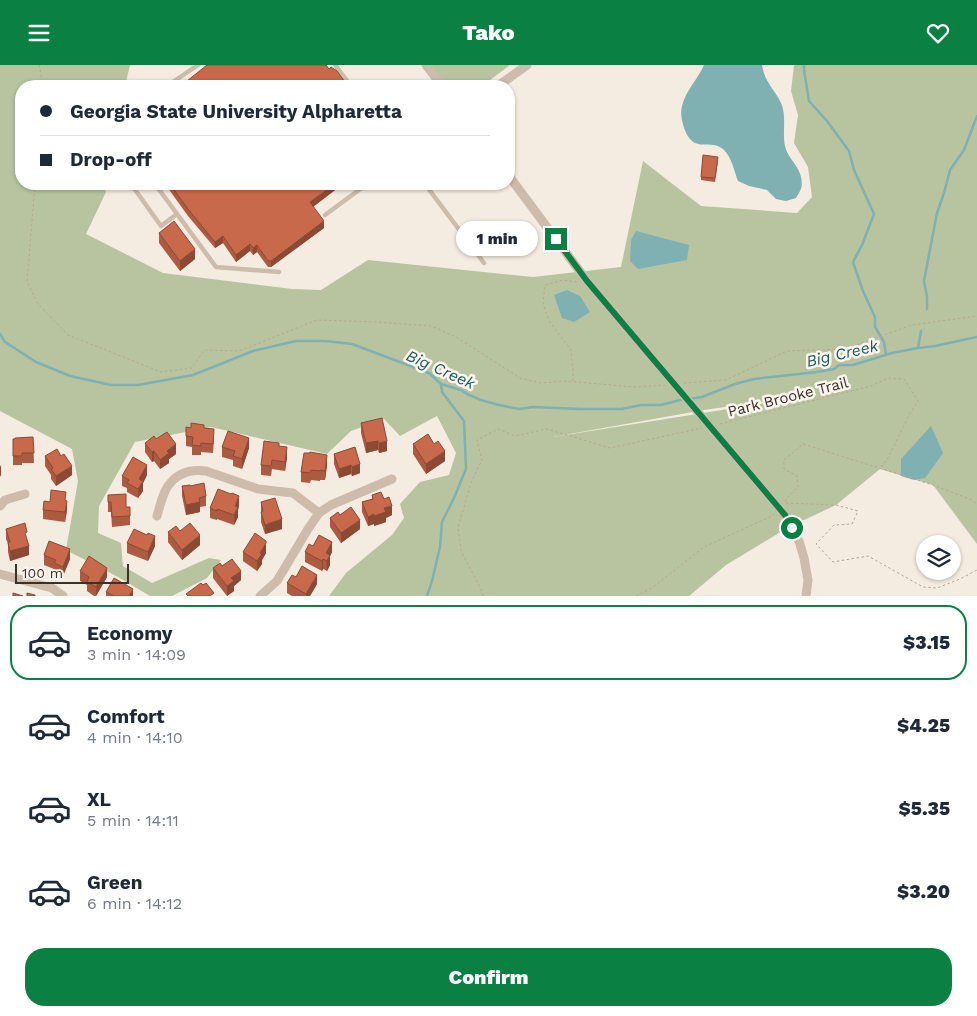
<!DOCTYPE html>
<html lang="en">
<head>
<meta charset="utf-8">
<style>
  :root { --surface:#fff; --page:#f6f6f7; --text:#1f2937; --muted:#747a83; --line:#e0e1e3; --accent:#0b8043 }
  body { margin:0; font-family:"Work Sans",sans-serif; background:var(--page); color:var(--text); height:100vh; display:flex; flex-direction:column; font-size:19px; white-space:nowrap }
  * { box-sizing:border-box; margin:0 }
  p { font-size:16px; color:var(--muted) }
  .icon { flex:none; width:28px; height:28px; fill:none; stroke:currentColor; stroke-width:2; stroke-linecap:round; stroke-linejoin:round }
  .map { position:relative; height:531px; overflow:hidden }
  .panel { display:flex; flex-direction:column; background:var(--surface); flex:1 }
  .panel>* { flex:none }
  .banner { position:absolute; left:15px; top:15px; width:500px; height:110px; border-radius:20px; box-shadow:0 1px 4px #0004; display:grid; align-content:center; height:110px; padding:0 25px; background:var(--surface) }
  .tools { position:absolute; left:916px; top:470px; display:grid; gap:10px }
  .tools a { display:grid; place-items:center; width:45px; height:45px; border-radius:50%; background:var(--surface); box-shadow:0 1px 4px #0004; font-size:25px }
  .scale { position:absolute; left:15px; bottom:12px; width:114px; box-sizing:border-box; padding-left:5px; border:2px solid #3b302b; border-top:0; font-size:14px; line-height:18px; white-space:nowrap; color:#3b302b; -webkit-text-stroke:4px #fbf5ee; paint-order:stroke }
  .end { position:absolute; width:22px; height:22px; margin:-11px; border:6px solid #0b8043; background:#fff; box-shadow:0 0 0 2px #fff }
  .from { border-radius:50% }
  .bubble { position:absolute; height:35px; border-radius:18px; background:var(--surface); box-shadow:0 1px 4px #0004; font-size:16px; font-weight:800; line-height:35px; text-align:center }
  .banner b { display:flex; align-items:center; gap:18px; height:48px; font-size:19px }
  .banner b+b { border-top:1px solid var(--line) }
  .banner i { width:12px; height:12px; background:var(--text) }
  ul { padding:9px 0 0; list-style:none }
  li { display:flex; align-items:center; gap:15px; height:75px; margin:0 10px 8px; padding:0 15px; border:2px solid transparent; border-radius:20px }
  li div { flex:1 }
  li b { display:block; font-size:19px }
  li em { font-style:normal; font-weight:800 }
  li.on { border-color:var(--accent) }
  li>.icon { width:45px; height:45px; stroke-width:1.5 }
  .button { display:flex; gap:10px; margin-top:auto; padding:10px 25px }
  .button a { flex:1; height:58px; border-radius:20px; background:var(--accent); color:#fff; font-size:20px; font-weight:800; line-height:58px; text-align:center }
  header { display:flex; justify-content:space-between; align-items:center; height:65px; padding:0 25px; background:var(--accent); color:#fff; font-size:22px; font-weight:800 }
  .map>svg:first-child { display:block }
  .green { fill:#b8c4a0; fill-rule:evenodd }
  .water { fill:#7fb0b2 }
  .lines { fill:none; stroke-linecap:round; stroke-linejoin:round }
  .stream { stroke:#7fb0b2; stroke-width:2.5 }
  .path { stroke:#b9a596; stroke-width:1; stroke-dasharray:2.5 2.5; stroke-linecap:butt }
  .lane { stroke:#cdbbac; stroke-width:4.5 }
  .street { stroke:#cdbbac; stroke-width:9 }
  .street-bridge { stroke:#cdbbac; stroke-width:9 }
  .wall { fill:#ac5a40 }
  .shaded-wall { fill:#8c4a34 }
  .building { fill:#c8694b; stroke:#8c4a34 }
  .route { stroke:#0b8043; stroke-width:6 }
  .labels { text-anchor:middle; stroke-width:5; stroke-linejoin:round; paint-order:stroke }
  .street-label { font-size:15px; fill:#3b302b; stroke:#fbf5ee }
  .water-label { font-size:16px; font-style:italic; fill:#1f5a5e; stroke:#fbf5ee }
</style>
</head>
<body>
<header><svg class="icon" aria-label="menu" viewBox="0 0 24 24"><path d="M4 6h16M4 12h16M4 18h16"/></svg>Tako<svg class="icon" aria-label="heart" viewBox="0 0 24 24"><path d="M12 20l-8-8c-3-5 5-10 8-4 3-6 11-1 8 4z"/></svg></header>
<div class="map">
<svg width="977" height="531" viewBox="0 0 977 531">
  <rect width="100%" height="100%" fill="#f4ebe1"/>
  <g class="green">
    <path d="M0 0H130L125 21H21V119H103L106 127 86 169 163 208 292 224 321 225 368 195 533 212 621 202 643 96 701 141 797 148 812 132 808 102 794 78 798 50 791 26 794 0H977V479L933 420 880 404 836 440 789 462 726 500 689 531H329L346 508 392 470 404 453 400 439 420 417 449 410 456 388 437 351 400 371 384 354 351 366 327 389 211 362 135 377 99 441 98 468 121 478 123 501 152 518 209 493 221 495 207 513 172 531H150L118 512 66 485 78 416 72 384 0 346ZM816 329V330L553 372 704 345Z"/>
    <polygon points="430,0 510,0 482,21 446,21"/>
  </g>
  <g class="water">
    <path d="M704 0H762C765 18 774 23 781 38 787 51 782 68 785 81 787 92 799 101 801 112 803 122 801 125 796 133L786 136 776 134 767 125 749 121 738 116C734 106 732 93 724 85 711 72 694 91 684 63 682 56 680 48 682 41 686 25 698 14 704 0Z"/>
    <polygon points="636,166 689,180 687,195 638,204 630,196 631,175"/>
    <polygon points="567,225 580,231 590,247 574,257 562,253 554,230"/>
    <polygon points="931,361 943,388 925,413 914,415 901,411 901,394"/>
  </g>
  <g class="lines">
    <g class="stream">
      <polyline points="804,0 804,5 809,36 827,56 849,86 854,105 874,149 862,180 853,197 863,226 875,252 875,262 884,277 886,289"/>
      <polyline points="927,244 927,232 924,216 937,148 944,128 950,105 964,85 977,51"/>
      <polyline points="0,269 5,277 36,297 70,311 111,320 138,320 193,310 253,286 296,276 325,276 352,279 429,308 441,319 461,325 467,329 481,335 499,340 519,344 533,342 580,344 622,344 641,340 661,340 684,334"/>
      <polyline points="918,283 921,266"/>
      <polyline points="689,334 702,332 735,319 754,314 817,307 834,304 839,300 853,300 892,288 918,283 935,281 977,272"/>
      <polyline points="427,531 432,516 440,482 442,457 454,433 466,404 464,356 442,327 441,319"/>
    </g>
    <g class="path">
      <polyline points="39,0 42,14 41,21"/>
      <polyline points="35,119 27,217 38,239 68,270 161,307 192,303 204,285 239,286 317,255 376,257 431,261 456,272 520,313 540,318 566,316 634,322 665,320"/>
      <polyline points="573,316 573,305 571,285 549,256 543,238 545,220 563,215 578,217"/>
      <polyline points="684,318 726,315 787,286 845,284 912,260 977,251"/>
      <polyline points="720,359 871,321 888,313 904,314 918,336 908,352 888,393 880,404"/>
      <polyline points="785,437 787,433 798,422 797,411 784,404 784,395 803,379 933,420 972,435 977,439"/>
      <polyline points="786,438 836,440 858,446 852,459 834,460 816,479 833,497 868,491 923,522 937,523 960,514 977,505"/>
      <polyline points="483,531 481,524 461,486 458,462 472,415 482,395 477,375 498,364 515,371 547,364 610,383 702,363"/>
      <polyline points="636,531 652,523 704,482 772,451 774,449"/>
    </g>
    <g class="lane">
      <polyline points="335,0 351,21"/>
      <polyline points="167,21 198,0"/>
      <polyline points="131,119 161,161 177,149"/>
      <polyline points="155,119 216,202 279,207"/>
      <polyline points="425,119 484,198"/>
      <polyline points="325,150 367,119"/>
    </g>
    <g class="street">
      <polyline points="426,0 442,21"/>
      <polyline points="498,21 527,0"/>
      <polyline points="509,111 587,216 615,249"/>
      <polyline points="0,441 5,435 25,429"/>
      <polyline points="785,450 799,476 804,493 808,515 806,531"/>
      <path d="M157 451C160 442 162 429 168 421 177 408 191 404 206 406L258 424 293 428 319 448"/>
      <polyline points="0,509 52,523 63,531"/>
      <polyline points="260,531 277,516 308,464 319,448 331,440 392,414"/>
    </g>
    <polyline class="street-bridge" points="615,249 785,450"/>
  </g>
  <g class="wall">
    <polygon points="329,4 346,21 187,21 187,16"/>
    <polygon points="718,95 715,117 701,115 701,112"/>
    <polygon points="165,119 343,119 313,142 324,163 271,202 268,202 257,187 253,190 250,186 236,197 223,178 215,183 188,151"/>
    <polygon points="159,168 195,194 180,206 159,178"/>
    <polygon points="361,358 387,386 379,388 378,385 366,388 361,368"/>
    <polygon points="204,363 214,374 213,388 201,387 201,390 192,390 192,382 186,381 186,371"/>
    <polygon points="33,372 34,398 22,398 22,400 13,400 13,374"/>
    <polygon points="156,374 176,389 169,394 169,398 160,404 154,396 152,397 145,387 145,378"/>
    <polygon points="413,379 445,396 426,409 413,389"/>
    <polygon points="279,381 287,392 285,406 272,404 271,411 261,410 261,400"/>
    <polygon points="222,382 249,383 242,404 233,401 233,395 222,392"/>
    <polygon points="355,382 360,408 352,411 351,409 339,413 334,399 334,389"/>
    <polygon points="45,391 61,391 72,410 56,421 51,414 51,410 45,401"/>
    <polygon points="327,400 325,415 320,415 320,416 311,415 310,418 301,417 301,407"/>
    <polygon points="147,410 143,418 143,426 138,433 127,427 127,423 122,421 122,411"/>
    <polygon points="182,421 206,431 206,441 200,442 200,447 186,450 182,431"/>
    <polygon points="108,430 126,442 130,451 130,460 112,462 111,447 108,447"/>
    <polygon points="372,430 384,434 392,450 386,453 386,457 374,461 374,459 368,461 362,447 362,437 372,434"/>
    <polygon points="66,436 67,445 65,457 43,454 43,445 50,437"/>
    <polygon points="261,437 282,464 265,469 261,457"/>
    <polygon points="239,440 238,445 238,452 234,460 217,454 217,455 210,453 210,443"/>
    <polygon points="340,450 360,464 341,478 330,462 330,453"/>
    <polygon points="6,464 27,475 29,490 10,496 8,487 8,479 6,474"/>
    <polygon points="180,466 200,480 182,495 168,477 168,467"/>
    <polygon points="127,478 155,481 148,496 127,488"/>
    <polygon points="313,481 332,487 330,491 330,500 327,506 323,504 322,506 305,497 305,487"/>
    <polygon points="243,487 266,488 262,495 262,499 257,506 243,496"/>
    <polygon points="44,490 70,494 63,511 54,508 54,504 44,500"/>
    <polygon points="222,501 241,515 234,521 234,526 227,531 213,513 213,503"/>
    <polygon points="80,506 107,512 96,531 94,531 87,526 87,520 80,516"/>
    <polygon points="296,512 317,519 310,531 292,531 287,528 287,518"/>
    <polygon points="106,527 133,531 106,531"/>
  </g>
  <g class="shaded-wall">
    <polygon points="335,119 343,119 310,144 310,137"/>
    <polygon points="324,156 324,163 271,202 271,196"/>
    <polygon points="223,171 223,178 215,183 215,177"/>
    <polygon points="250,179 250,186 236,197 236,190"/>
    <polygon points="257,180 257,187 253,190 253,183"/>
    <polygon points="195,184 195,194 180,206 180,196"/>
    <polygon points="249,373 249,383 242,404 242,394"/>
    <polygon points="378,376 378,385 366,388 366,378"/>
    <polygon points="387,376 387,386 379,388 379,378"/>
    <polygon points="176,379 176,389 169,394 169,398 160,404 160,395 167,386"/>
    <polygon points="287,382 287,392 285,406 285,397"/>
    <polygon points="154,386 154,396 152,397 152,387"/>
    <polygon points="445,386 445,396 426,409 426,399"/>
    <polygon points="327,390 327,400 325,415 325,406"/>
    <polygon points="360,399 360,408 352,411 352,402"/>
    <polygon points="1,400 1,410 0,412 0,402"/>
    <polygon points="147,400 147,410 143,418 143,426 138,433 139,414"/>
    <polygon points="351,400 351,409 339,413 339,404"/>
    <polygon points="72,401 72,410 56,421 56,411"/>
    <polygon points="239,431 239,440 238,445 238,452 234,460 235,441"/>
    <polygon points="67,436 67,445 65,457 65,447"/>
    <polygon points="200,437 200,447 186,450 186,440"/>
    <polygon points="392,441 392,450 386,453 386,457 374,461 374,451 384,443"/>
    <polygon points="374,449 374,459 368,461 368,452"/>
    <polygon points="282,454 282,464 265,469 265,460"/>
    <polygon points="360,455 360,464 341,478 341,468"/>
    <polygon points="200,470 200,480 182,495 182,485"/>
    <polygon points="155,471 155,481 148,496 148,487"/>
    <polygon points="332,477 332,487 330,491 330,500 327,506 326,488"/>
    <polygon points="266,478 266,488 262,495 262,499 257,506 257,496 260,488"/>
    <polygon points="29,481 29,490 10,496 10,486"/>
    <polygon points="70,484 70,494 63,511 63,502"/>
    <polygon points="323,494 323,504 322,506 322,496"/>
    <polygon points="107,503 107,512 96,531 96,522"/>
    <polygon points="241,506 241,515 234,521 234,526 227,531 227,521 231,513"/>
    <polygon points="317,510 317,519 310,531 306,531 306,529"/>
    <polygon points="133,524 133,531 129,531"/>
  </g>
  <g class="building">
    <polygon points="207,0 326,0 329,4 331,2 337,6 345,17 346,21 191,21 187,16"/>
    <polygon points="703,90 718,92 715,113 701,112"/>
    <polygon points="170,119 335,119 310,137 324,156 271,196 268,196 257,180 253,183 250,179 236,190 223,171 215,177 188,144"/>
    <polygon points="174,156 195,184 180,196 159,168"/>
    <polygon points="382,353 387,376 379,378 378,376 366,378 361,358"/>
    <polygon points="191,358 204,360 204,363 214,364 213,379 201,378 201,381 192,380 193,372 186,371 186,362 191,363"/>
    <polygon points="228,366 249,373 242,394 233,391 235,386 222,382"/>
    <polygon points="167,367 176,379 167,386 169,388 160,395 154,386 152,387 145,378 154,371 156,374"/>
    <polygon points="428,369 434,379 438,376 445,386 426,399 413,379"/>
    <polygon points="33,372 34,388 22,388 22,391 13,391 13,374 15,374 15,373"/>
    <polygon points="264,376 279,378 279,381 287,382 285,397 272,395 271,401 261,400"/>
    <polygon points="355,382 360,399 352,402 351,400 339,404 334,389"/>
    <polygon points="57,384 61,391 64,389 72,401 56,411 51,404 53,403 45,391"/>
    <polygon points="310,387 327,390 325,406 320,405 320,406 311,405 310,408 301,407 304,388 310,388"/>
    <polygon points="133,392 147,400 139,414 143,416 138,424 127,418 129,415 122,411"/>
    <polygon points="204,418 206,431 199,433 200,437 186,440 182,421 190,420 190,421"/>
    <polygon points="218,424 231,429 232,428 239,431 235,441 238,442 234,450 217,444 217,446 210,443"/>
    <polygon points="51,425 66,427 65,435 67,436 65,447 43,445 44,436 50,437"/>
    <polygon points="381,427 384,434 389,432 392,441 384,443 386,447 374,451 374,449 368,452 362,437 373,434 372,430"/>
    <polygon points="126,429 126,442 130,442 130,451 112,452 111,437 108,437 108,430"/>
    <polygon points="275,433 282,454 265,460 261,447 263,446 261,437"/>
    <polygon points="351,442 360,455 341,468 330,453 338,447 340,450"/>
    <polygon points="25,458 27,467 25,468 29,481 10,486 8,478 10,477 6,464"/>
    <polygon points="190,458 200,470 182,485 168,467 176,461 180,466"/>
    <polygon points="134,464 147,470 148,468 155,471 148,487 127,478"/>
    <polygon points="255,468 266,476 266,478 260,488 262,489 257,496 243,487"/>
    <polygon points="319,470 332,477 326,488 330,490 327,496 323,494 322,496 305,487 309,479 313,481"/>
    <polygon points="49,476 70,484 63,502 54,498 56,495 44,490"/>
    <polygon points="89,491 107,503 96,522 87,517 89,512 80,506"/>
    <polygon points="232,494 241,506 231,513 234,516 227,521 213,503 220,498 222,501"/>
    <polygon points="302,501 317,510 306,529 287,518 292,510 296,512"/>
    <polygon points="114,513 133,524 129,531 114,531 106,527"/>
    <polygon points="201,518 203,520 206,518 214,528 210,531 188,531 186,529"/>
    <polygon points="13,528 23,531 13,531"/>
    <polygon points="27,528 35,530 35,531 27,531"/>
  </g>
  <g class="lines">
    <polyline class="route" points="556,174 587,216 785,450 792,463"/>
  </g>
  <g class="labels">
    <g class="street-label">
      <text transform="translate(788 332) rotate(-14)" y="5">Park Brooke Trail</text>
    </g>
    <g class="water-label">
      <text transform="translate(842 288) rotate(-13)" y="6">Big Creek</text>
      <text transform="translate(441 304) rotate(24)" y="6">Big Creek</text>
    </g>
  </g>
</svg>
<div class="tools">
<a><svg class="icon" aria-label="layers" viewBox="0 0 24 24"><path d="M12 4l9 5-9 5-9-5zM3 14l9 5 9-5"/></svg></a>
</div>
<div class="scale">100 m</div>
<i class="end from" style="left:792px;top:463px"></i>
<i class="end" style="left:556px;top:174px"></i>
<div class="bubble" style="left:456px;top:156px;width:82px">1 min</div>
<div class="banner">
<b><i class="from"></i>Georgia State University Alpharetta</b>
<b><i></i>Drop-off</b>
</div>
</div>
<section class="panel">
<ul>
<li class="on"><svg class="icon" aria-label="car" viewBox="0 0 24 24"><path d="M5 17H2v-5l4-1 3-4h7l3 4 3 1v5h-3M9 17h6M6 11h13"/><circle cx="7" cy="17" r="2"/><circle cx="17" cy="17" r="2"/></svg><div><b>Economy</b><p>3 min · 14:09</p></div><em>$3.15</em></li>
<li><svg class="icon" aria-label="car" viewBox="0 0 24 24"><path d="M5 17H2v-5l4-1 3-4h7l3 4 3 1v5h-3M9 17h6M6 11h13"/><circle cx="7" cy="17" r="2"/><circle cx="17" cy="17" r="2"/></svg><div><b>Comfort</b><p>4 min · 14:10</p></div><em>$4.25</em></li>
<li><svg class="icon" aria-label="car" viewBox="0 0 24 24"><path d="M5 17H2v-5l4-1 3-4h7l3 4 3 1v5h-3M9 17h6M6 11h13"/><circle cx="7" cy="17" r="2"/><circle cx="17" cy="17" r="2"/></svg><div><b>XL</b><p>5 min · 14:11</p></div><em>$5.35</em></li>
<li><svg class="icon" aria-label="car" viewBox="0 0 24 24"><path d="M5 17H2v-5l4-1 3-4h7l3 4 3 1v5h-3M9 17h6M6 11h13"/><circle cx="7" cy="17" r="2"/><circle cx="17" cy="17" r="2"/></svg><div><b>Green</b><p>6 min · 14:12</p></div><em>$3.20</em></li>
</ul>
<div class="button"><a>Confirm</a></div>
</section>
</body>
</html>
